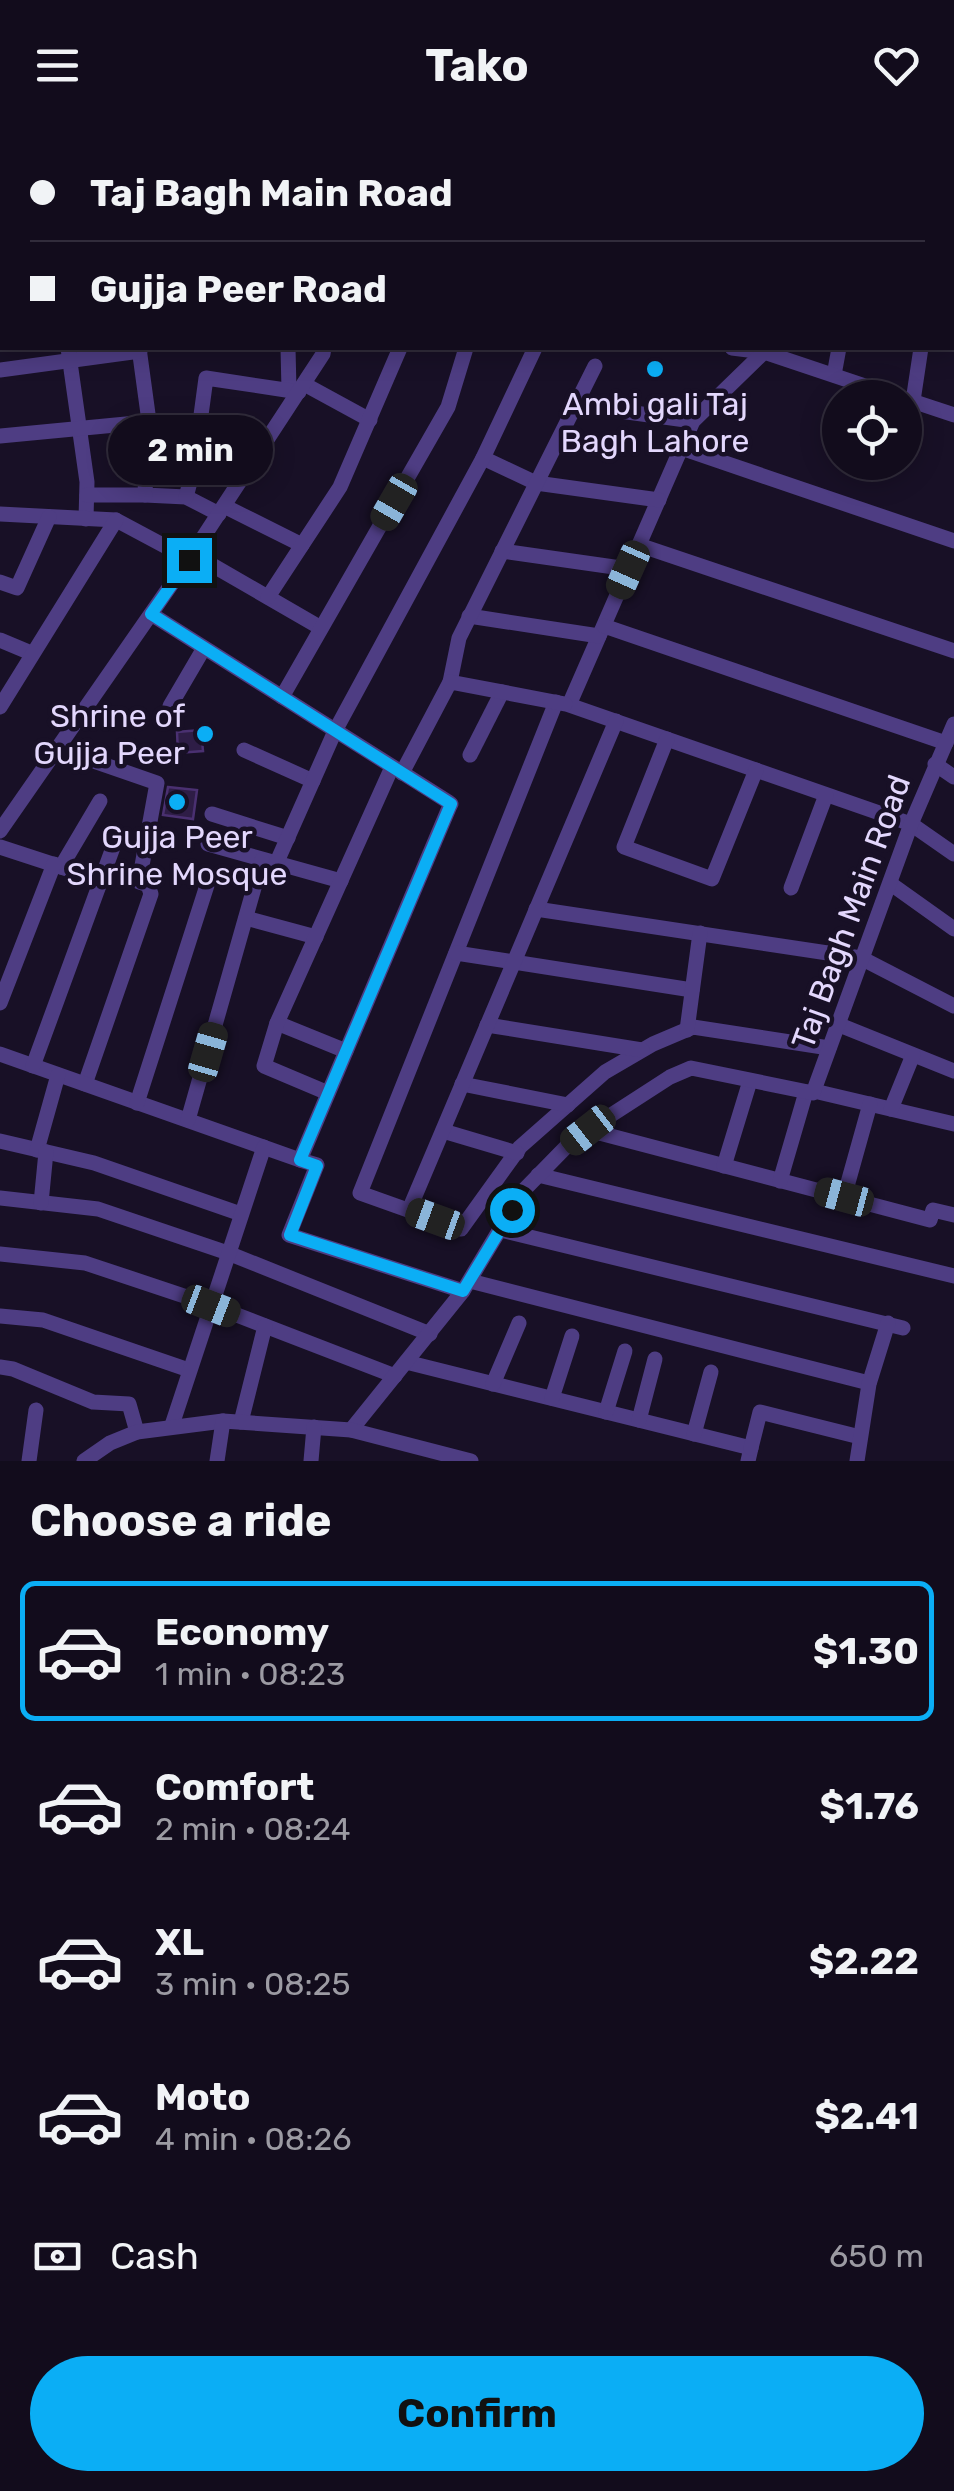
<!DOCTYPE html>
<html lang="en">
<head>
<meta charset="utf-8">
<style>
  :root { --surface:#120c1c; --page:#1f1a29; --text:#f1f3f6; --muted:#9c9ba3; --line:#312c3b; --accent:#0baef5 }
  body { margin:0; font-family:Rubik,sans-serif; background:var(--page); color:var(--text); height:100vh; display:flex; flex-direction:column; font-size:38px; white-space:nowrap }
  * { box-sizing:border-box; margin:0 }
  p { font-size:32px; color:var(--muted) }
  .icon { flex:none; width:55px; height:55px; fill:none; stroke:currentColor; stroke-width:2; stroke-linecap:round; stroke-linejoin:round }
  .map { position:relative; height:1331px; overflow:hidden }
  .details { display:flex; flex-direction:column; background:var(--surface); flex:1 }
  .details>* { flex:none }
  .hud { position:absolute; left:0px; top:0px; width:955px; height:220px; box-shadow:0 5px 25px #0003,0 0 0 2px var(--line); display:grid; align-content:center; height:220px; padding:0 30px; background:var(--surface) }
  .fabs { position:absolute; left:822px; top:250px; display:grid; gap:20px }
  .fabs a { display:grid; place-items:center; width:100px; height:100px; border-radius:50%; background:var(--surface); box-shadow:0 5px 25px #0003,0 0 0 2px var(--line); font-size:50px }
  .end { position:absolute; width:45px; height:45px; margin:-22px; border:12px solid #0baef5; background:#111; box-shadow:0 0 0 5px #111 }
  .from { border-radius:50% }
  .bubble { position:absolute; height:70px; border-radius:35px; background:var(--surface); box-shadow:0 5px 25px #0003,0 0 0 2px var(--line); font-size:32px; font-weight:700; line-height:70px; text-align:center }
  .car { position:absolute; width:30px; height:60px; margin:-30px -15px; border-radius:12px; box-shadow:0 0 8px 2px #0007; background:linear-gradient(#222 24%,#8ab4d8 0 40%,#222 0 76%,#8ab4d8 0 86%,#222 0) }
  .hud b { display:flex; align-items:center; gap:35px; height:95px; font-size:38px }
  .hud b+b { border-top:2px solid var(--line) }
  .hud i { width:25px; height:25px; background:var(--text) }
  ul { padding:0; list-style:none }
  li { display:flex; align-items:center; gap:30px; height:140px; margin:0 20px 15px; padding:0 10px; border:5px solid transparent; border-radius:15px }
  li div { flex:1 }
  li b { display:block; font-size:38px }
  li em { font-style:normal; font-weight:700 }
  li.selected { border-color:var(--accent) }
  li>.icon { width:90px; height:90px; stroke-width:1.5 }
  h2 { padding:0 30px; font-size:45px; line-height:120px }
  .pay { display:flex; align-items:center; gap:25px; height:110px; padding:0 30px; font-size:38px }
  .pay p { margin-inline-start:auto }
  .cta { display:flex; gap:20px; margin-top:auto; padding:20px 30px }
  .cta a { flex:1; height:115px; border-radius:60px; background:var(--accent); color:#111; font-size:40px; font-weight:700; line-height:115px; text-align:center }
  header { display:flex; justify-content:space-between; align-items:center; height:130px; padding:0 30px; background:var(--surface); font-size:45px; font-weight:700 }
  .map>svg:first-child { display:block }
  .building { fill:#2e1d46; stroke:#4a3071; stroke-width:2.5 }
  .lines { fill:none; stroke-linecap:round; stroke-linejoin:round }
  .minor { stroke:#4e3d83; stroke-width:15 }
  .rail { stroke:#0baef5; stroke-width:4; stroke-dasharray:15 12; stroke-linecap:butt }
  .route { stroke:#0baef5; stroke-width:12 }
  .poi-dot { fill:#0baef5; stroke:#181026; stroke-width:4 }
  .labels { text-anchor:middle; stroke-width:9; stroke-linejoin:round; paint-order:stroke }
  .poi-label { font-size:32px; fill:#e3d7fd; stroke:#181026 }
  .street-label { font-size:32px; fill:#e3d7fd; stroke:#181026 }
</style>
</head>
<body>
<header><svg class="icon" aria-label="menu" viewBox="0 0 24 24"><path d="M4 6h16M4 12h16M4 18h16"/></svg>Tako<svg class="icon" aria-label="heart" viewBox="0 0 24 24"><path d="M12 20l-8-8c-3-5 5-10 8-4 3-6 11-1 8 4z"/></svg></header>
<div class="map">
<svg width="954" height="1331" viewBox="0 0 954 1331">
  <rect width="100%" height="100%" fill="#181026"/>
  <g class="building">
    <polygon points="201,600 203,621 178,623 177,602"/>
    <polygon points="168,657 197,660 193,689 163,685"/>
  </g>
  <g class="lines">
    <g class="minor">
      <polyline points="386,0 387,2"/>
      <polyline points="28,2 28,0"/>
      <polyline points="90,2 90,0"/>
      <polyline points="223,2 223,0"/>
      <polyline points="528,2 543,0"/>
      <polyline points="784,2 796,0"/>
      <polyline points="952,40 954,40"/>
      <polyline points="952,77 954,73"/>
      <polyline points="0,85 2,84"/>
      <polyline points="0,148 2,148"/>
      <polyline points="68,218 87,352 86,389"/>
      <polyline points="139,218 148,284 145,365 186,367 219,384"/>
      <polyline points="288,218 289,260"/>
      <polyline points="732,218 764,222 764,218"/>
      <polyline points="0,240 140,221"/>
      <polyline points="834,245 839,218"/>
      <polyline points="304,254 370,290"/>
      <polyline points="901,268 764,222 693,291 569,575 911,694 954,724"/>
      <polyline points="906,269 954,285"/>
      <polyline points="913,271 921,218"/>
      <polyline points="576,275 693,291"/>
      <polyline points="0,306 147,292"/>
      <polyline points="681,318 954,411"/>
      <polyline points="483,328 536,353 659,370"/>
      <polyline points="87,365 145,365"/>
      <polyline points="186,367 194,337 206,248 299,262"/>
      <polyline points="224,376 302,415"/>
      <polyline points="0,384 116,390 189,429"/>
      <polyline points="639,415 954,521"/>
      <polyline points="502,421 628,439"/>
      <polyline points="193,424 321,498"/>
      <polyline points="0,452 17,458 49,387"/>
      <polyline points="268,467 340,357 400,218"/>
      <polyline points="469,486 599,506"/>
      <polyline points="604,496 946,613"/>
      <polyline points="0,510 31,523"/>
      <polyline points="450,552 459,508 595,236"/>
      <polyline points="282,567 448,277 466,218"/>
      <polyline points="556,572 360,1063 461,1099 520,1017 605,942 653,914 693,897 829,918"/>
      <polyline points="170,576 204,518"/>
      <polyline points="0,577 116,390"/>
      <polyline points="667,609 624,717 712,749 756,640"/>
      <polyline points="56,618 157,653 139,752 148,755 151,764 85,954"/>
      <polyline points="244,620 313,651"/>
      <polyline points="470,625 502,562"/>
      <polyline points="935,634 954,647"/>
      <polyline points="402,643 450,552 565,574"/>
      <polyline points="212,684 288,708"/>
      <polyline points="0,701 189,429 323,224 324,218"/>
      <polyline points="208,714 341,751"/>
      <polyline points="0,717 101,750"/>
      <polyline points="276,734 335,601 483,328 535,218"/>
      <polyline points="61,737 100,671"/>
      <polyline points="891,754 954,799"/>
      <polyline points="791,758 826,665"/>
      <polyline points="536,779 861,828 954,876"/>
      <polyline points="246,788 316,807"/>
      <polyline points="456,823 692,860"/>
      <polyline points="0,873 54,734"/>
      <polyline points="277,893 346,921"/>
      <polyline points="837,894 954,941"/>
      <polyline points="487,895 642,920"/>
      <polyline points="687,900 700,803"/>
      <polyline points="0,924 300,1030 449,678 451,674 447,671 151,484"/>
      <polyline points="33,936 115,712"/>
      <polyline points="462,954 568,975"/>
      <polyline points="814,961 954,994"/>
      <polyline points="328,963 264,936 277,893 392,637"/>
      <polyline points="137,973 210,746"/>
      <polyline points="891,979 913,925"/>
      <polyline points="188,990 262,730"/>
      <polyline points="588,1000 930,1090 933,1080 954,1085"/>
      <polyline points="443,1001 517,1023"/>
      <polyline points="0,1011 94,1033 241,1084"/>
      <polyline points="37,1020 58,945"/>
      <polyline points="300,1030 317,1035 289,1105 463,1161"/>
      <polyline points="724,1036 750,951"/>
      <polyline points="538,1045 954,1146"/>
      <polyline points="780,1051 806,962"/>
      <polyline points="844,1067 870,974"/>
      <polyline points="0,1068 98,1079 228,1123 430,1204"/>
      <polyline points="41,1073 46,1022"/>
      <polyline points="409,1080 616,591"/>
      <polyline points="501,1100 903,1198"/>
      <polyline points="0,1124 85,1133 211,1175 395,1246"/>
      <polyline points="470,1151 869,1253"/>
      <polyline points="0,1186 43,1190 189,1240"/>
      <polyline points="406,1232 751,1318 748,1331"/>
      <polyline points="0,1237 13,1239 93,1272 129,1274 137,1302"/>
      <polyline points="493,1254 519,1193"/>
      <polyline points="552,1268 572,1206"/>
      <polyline points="606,1282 625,1221"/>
      <polyline points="639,1290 655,1229"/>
      <polyline points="241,1292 265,1196"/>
      <polyline points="172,1295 264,1017"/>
      <polyline points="351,1300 463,1161 523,1061 566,1017 588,1000 670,947 691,938 813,963 911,694 954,594"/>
      <polyline points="694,1304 711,1242"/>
      <polyline points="751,1318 760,1282 860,1307"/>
      <polyline points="29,1331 36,1280"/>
      <polyline points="84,1331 110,1313 137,1302 223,1291 351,1300 471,1331"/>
      <polyline points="217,1331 223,1291"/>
      <polyline points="311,1331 314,1297"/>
      <polyline points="857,1331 869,1254 888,1193"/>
    </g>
    <g class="rail">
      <polyline points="616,2 630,0"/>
      <polyline points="657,2 671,0"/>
      <polyline points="0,118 2,117"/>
    </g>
  </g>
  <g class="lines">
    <polyline class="route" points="189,430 151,484 451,674 300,1030 317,1036 290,1105 463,1161 512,1080"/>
  </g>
  <g class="poi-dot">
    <circle cx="655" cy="239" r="10"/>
    <circle cx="205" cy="604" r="10"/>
    <circle cx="177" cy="672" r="10"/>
  </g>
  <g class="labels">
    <g class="poi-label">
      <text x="655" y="285">Ambi gali Taj<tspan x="655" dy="37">Bagh Lahore</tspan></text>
      <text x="185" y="597" text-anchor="end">Shrine of<tspan x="185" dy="37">Gujja Peer</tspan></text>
      <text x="177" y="718">Gujja Peer<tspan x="177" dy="37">Shrine Mosque</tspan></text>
    </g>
    <g class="street-label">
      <text transform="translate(851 782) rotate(-70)" y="11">Taj Bagh Main Road</text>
    </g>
  </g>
</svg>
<div class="fabs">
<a><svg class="icon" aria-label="locate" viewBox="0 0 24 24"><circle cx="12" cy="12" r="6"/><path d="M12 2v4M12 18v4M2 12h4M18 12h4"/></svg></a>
</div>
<i class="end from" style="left:512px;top:1080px"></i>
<i class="end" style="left:189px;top:430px"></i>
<div class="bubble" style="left:108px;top:285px;width:165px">2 min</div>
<i class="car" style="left:394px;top:372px;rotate:210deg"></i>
<i class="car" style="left:628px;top:440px;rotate:204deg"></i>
<i class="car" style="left:208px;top:922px;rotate:16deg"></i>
<i class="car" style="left:588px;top:1000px;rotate:232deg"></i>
<i class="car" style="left:844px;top:1067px;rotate:285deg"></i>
<i class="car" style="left:435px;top:1089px;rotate:290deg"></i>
<i class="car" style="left:211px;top:1176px;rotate:111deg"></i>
<div class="hud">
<b><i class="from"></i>Taj Bagh Main Road</b>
<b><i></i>Gujja Peer Road</b>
</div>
</div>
<section class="details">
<h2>Choose a ride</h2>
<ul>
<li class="selected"><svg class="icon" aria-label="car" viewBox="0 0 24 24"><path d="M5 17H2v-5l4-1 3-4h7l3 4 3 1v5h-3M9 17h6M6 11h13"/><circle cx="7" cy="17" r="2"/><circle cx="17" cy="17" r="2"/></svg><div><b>Economy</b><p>1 min · 08:23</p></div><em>$1.30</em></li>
<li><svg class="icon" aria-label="car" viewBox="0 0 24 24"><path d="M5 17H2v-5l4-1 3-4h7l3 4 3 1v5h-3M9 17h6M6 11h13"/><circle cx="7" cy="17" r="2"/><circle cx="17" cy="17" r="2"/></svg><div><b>Comfort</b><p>2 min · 08:24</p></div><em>$1.76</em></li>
<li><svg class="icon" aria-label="car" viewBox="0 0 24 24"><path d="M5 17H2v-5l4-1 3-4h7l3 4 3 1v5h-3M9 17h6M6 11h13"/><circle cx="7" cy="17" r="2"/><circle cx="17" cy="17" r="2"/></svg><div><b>XL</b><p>3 min · 08:25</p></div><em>$2.22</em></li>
<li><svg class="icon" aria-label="car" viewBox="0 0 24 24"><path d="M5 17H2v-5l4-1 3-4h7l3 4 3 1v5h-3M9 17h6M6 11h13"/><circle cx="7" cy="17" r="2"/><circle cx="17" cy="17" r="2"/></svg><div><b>Moto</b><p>4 min · 08:26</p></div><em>$2.41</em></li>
</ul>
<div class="pay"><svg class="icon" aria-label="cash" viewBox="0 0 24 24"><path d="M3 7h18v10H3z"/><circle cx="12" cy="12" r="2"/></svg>Cash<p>650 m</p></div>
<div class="cta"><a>Confirm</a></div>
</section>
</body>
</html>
